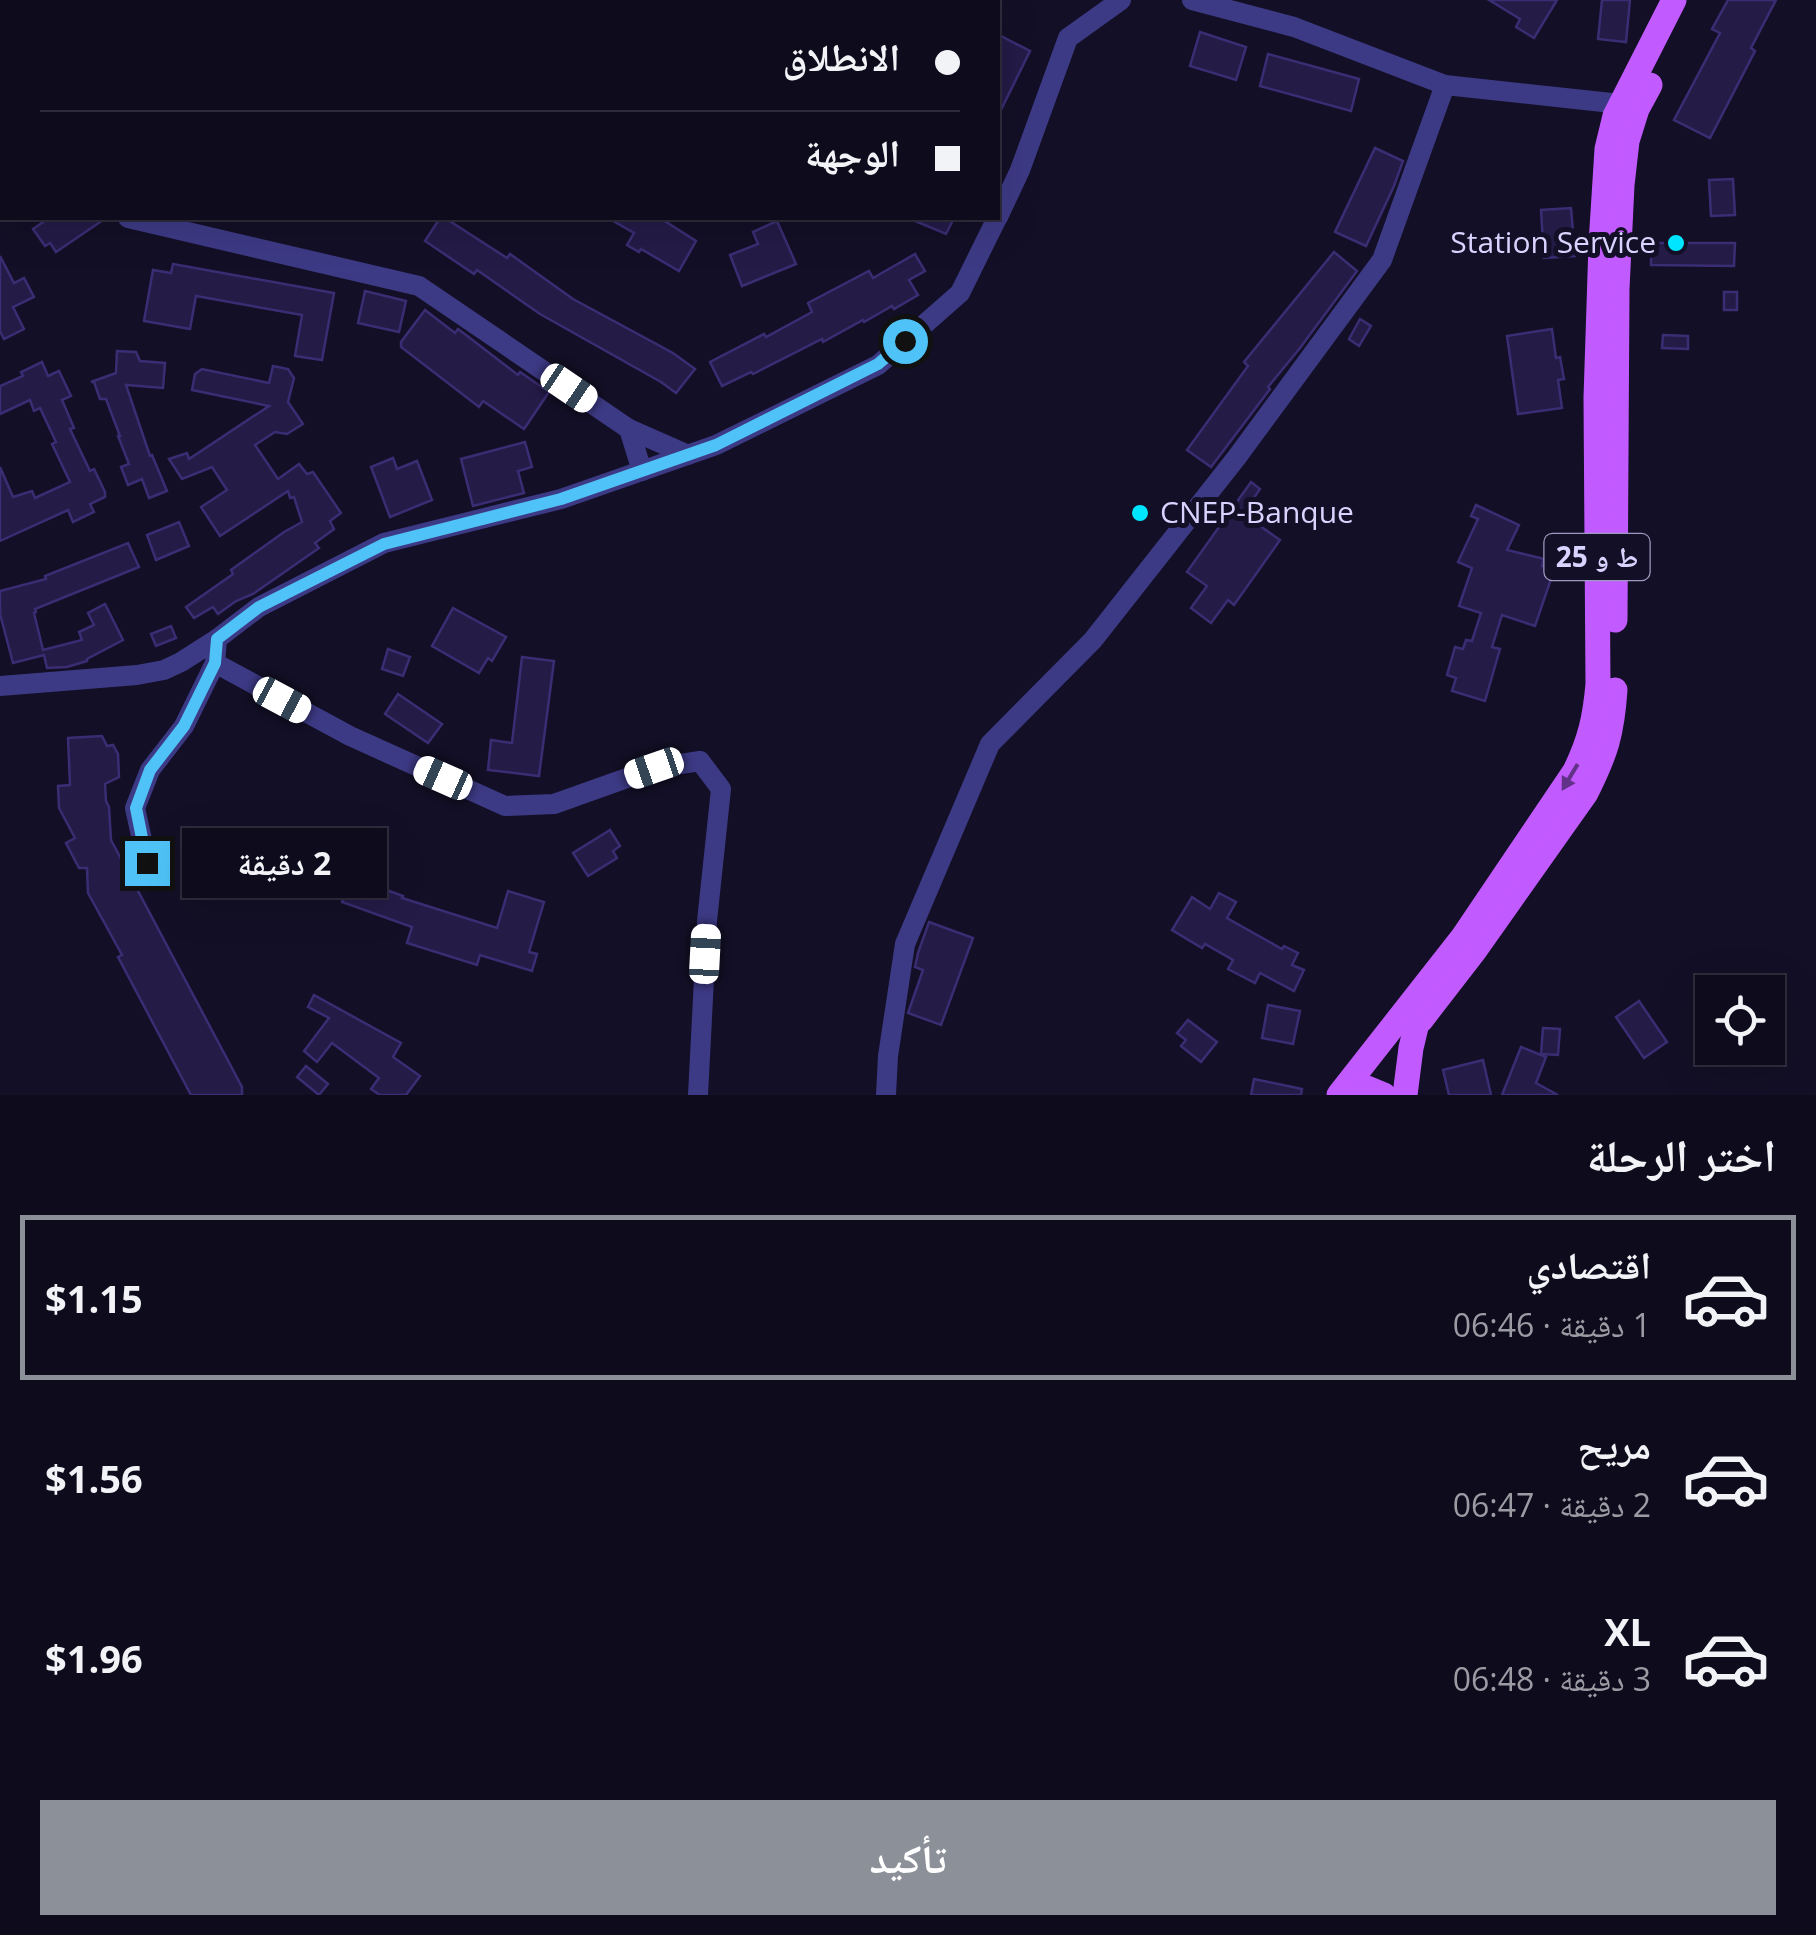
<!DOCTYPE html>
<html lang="ar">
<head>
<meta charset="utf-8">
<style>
  :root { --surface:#0e0b1c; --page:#171425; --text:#f1f3f6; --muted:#9b9ba3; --line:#2e2b3b; --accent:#8c9099 }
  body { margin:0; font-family:"Open Sans","Noto Naskh Arabic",sans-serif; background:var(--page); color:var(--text); direction:rtl; height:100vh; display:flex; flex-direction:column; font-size:38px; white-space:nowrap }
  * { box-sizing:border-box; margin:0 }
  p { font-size:32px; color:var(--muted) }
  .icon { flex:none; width:55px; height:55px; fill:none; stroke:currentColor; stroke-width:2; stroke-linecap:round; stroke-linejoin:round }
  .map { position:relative; height:1095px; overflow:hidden; direction:ltr }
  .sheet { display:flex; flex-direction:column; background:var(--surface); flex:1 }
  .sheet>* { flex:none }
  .guide { position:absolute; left:0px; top:0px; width:1000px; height:220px; box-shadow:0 10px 40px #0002,0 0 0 2px var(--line); direction:rtl; display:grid; align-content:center; height:220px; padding:0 40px; background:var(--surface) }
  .controls { position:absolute; left:1695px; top:975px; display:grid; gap:20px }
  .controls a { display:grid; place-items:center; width:90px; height:90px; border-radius:0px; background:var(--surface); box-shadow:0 10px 40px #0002,0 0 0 2px var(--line); font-size:50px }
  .end { position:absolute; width:45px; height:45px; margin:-22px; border:12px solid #4fc3f7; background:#111; box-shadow:0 0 0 5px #111 }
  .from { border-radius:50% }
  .bubble { position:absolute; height:70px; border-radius:0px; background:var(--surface); box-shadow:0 10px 40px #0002,0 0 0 2px var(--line); font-size:32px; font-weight:700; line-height:70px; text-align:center; direction:rtl }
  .car { position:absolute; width:30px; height:60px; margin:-30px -15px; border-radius:12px; box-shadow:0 0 8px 2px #0007; background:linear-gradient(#fff 24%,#345 0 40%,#fff 0 76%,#345 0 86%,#fff 0) }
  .guide b { display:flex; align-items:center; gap:35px; height:95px; font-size:38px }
  .guide b+b { border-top:2px solid var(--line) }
  .guide i { width:25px; height:25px; background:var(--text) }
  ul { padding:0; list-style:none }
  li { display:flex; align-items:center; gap:30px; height:165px; margin:0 20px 15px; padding:0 20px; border:5px solid transparent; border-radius:0px }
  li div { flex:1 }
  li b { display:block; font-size:38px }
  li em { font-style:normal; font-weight:700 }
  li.selected { border-color:var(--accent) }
  li>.icon { width:90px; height:90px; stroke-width:1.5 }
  h2 { padding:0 40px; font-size:45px; line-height:120px }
  .primary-button { display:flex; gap:20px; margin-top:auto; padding:20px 40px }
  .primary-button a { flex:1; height:115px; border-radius:0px; background:var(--accent); color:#fff; font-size:40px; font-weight:700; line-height:115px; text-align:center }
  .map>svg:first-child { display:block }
  .building { fill:#241b47; stroke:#3b2d73; stroke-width:2.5 }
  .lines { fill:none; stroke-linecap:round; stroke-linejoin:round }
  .minor { stroke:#3d3a85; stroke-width:20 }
  .primary { stroke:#c25bff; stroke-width:25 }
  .oneway { fill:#623188 }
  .route { stroke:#4fc3f7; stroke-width:12 }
  .poi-dot { fill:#00e5ff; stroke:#130f26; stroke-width:4 }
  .labels { text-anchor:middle; stroke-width:10; stroke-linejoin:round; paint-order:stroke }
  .shield { fill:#130f26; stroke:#9e99be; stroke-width:2.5 }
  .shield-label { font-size:28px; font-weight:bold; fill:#d9d4ff }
  .poi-label { font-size:30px; fill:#d9d4ff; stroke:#130f26; text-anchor:end }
</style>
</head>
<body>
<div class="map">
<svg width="1816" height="1095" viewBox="0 0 1816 1095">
  <rect width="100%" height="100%" fill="#130f26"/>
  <g class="building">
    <polygon points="1489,0 1557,0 1534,38 1516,27 1520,19"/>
    <polygon points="1602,0 1630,0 1626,42 1598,39"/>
    <polygon points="1728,0 1776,0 1751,48 1755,51 1710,138 1674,120 1720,33 1712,29"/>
    <polygon points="1200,32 1246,47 1236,80 1190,66"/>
    <polygon points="1001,36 1030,51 998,116 998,44"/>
    <polygon points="1268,54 1359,79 1351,111 1260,86"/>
    <polygon points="1375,148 1403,161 1394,186 1366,246 1335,232"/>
    <polygon points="1733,179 1735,215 1711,216 1709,180"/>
    <polygon points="1571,208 1575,256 1544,258 1541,210"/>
    <polygon points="49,218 106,218 56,252 50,243 45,246 33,229"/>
    <polygon points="440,218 445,218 507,258 510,254 573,299 673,353 695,369 676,393 661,382 540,314 477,270 474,274 425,241"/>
    <polygon points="608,218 660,218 696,241 679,271 641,249 639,252 627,245 634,233"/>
    <polygon points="908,218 954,218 946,234"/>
    <polygon points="777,221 796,264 742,286 730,255 758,244 753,232"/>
    <polygon points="1651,243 1735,243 1734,266 1651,265"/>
    <polygon points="1334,252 1357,271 1300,348 1268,387 1270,389 1211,467 1187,450 1248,366 1244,362"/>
    <polygon points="915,254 925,271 909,280 918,295 894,309 892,306 864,322 863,320 823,342 822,339 753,374 751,372 722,386 710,362 764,334 766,337 812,312 808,303 869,271 873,278"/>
    <polygon points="0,256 14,283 24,278 34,297 13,307 24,329 4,339 0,331"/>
    <polygon points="173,264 334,293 322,360 295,356 302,315 196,296 190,329 144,321 153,270 171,273"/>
    <polygon points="365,291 406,301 399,332 358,323"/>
    <rect x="1724" y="292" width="13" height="18"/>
    <polygon points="425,310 455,333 458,329 466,335 518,375 520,372 549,392 524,429 483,401 479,407 401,347 401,342"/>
    <polygon points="1360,319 1371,326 1359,346 1349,339"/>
    <polygon points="1552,329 1556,358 1560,357 1564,379 1558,380 1562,408 1518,414 1507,336"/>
    <polygon points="1663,335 1688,336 1688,349 1662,348"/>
    <polygon points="117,351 136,352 140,361 165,363 163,388 126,385 150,456 152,455 167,491 149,498 142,479 128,485 121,467 129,464 118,436 120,436 106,399 100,399 94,382 91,382 116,373"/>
    <polygon points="42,362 48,376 59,371 71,396 62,400 74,428 70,429 90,471 94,469 105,492 105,497 90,504 94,512 73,522 68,510 0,541 0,467 13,497 32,491 35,498 70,482 52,444 56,442 40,408 34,411 30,400 0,414 0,386 23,376 21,372"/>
    <polygon points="273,366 288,369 294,378 288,402 303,424 287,434 275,432 255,445 278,479 299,464 307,474 313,472 341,513 330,521 334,529 315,543 319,548 253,594 236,601 218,614 213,607 194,618 186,607 233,574 231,570 284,532 302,522 294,497 290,498 288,491 220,536 201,507 227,490 212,467 182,479 169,459 187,453 189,459 269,406 192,390 195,374 202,369 269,383"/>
    <polygon points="525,442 532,467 518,471 524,493 473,506 461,459"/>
    <polygon points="393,458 397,469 417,461 432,500 390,517 371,467"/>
    <polygon points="1251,482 1260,489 1243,514 1280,540 1234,605 1228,600 1211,623 1191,608 1207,586 1187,572"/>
    <polygon points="1476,505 1519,525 1507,550 1544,559 1542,566 1558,567 1557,579 1551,579 1535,626 1502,615 1492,647 1500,649 1485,701 1452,691 1456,678 1447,675 1455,647 1463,649 1466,640 1472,641 1481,613 1459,606 1472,568 1458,562 1478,519 1471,516"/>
    <polygon points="179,522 189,546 156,560 147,535"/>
    <polygon points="128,543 139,567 35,609 36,612 34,613 43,650 82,640 79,632 94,625 88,613 105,604 123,640 87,659 87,661 67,667 47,668 44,655 13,663 0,614 0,591 46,579 45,576"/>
    <polygon points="453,608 506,637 492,661 488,658 479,673 432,646"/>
    <polygon points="171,626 176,638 156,646 151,634"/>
    <polygon points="388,649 410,657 403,676 382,669"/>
    <polygon points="522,657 554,661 539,776 488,770 491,740 512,743"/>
    <polygon points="398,694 442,724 428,743 385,714"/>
    <polygon points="102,736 107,746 113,745 118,754 119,777 105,784 106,801 109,807 111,840 242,1087 242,1095 191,1095 118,957 122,955 88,893 87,868 79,868 66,843 75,838 59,808 58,786 70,785 68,738"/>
    <polygon points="610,830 620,846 613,851 617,858 588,876 573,853"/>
    <polygon points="351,877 403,896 402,898 497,928 508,891 544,902 529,952 537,954 532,971 480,955 477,965 407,943 412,927 342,902"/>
    <polygon points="1219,893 1236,902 1227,918 1282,949 1284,946 1298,953 1292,965 1304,970 1294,991 1260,973 1255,983 1228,969 1233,960 1205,944 1202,948 1172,930 1192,897 1210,909"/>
    <polygon points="929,922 973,938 941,1025 908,1013 923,970 915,967 918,953"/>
    <polygon points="314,995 401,1043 393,1057 420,1076 406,1095 380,1095 371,1089 379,1078 332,1043 317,1062 304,1051 329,1018 308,1007"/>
    <polygon points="1639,1001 1667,1042 1644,1058 1616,1017"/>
    <polygon points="1268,1005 1300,1011 1293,1044 1262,1038"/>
    <polygon points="1188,1020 1217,1042 1201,1062 1181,1046 1186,1040 1177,1033"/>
    <polygon points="1543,1028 1560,1029 1558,1055 1541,1054"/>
    <polygon points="1521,1047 1546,1057 1536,1083 1558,1095 1502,1095"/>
    <polygon points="1483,1060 1491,1095 1449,1095 1443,1070"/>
    <polygon points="306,1066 328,1084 319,1095 297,1077"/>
    <polygon points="1254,1079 1302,1089 1301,1095 1251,1095"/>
  </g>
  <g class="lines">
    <g class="minor">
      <polyline points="142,0 146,2"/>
      <polyline points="826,0 827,2"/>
      <polyline points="1192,0 1294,27 1445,85"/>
      <polyline points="243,2 246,0"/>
      <polyline points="525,2 526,0"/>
      <polyline points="857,2 858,0"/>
      <polyline points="0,24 2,28"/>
      <polyline points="998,217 1020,170 1068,38 1121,0"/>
      <polyline points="128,218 419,286 629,429"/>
      <polyline points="642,471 629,429 688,455"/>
      <polyline points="215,663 350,736 505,806 554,804 655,768 700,761 721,789 707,921 698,1095"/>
      <polyline points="0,686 137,675 164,670 181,662 217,639"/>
      <polyline points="147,863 135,808 150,770 184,726 215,663 217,639 259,607 384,543 561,499 716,445 878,365 960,293 997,218"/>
      <polyline points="886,1095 888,1056 905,944 990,744 1093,640 1237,457 1382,260 1445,85 1621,104"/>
    </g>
    <g class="primary">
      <polyline points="1615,620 1617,289 1622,185 1627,141 1637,109 1650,85"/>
      <path d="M1421 1020 1475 950 1586 793C1606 753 1612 734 1615 690"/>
      <path d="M1339 1095 1463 937 1575 771C1590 740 1595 718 1598 684L1596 398 1601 244 1607 149 1615 116 1674 0"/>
      <polyline points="1341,1095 1367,1088 1384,1095"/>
      <polyline points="1405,1095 1411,1048 1416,1027"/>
    </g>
  </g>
  <defs><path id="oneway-solid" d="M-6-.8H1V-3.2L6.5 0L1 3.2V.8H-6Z" transform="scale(2.5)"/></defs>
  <use class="oneway" href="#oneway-solid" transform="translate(1570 777) rotate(121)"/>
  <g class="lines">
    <polyline class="route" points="147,863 136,808 150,770 184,726 215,663 217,639 259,607 384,544 561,499 716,445 878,364 905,341"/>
  </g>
  <g class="poi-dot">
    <circle cx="1676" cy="243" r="10"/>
    <circle cx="1140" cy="513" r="10"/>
  </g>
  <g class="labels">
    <rect class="shield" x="1544.5" y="534" width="105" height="46" rx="8"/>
    <g class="shield-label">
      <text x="1597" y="567">ط و 25</text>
    </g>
    <g class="poi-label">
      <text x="1656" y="253">Station Service</text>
      <text x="1160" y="523" text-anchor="start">CNEP-Banque</text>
    </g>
  </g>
</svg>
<div class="controls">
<a><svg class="icon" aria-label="locate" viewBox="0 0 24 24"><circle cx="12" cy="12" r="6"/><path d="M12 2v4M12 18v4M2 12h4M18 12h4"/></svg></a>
</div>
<i class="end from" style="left:905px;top:341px"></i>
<i class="end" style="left:147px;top:863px"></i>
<div class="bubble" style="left:182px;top:828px;width:205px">2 دقيقة</div>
<i class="car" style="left:569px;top:388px;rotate:124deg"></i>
<i class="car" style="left:282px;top:700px;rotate:118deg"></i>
<i class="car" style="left:654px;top:768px;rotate:251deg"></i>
<i class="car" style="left:443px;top:778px;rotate:294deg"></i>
<i class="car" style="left:705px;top:954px;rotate:3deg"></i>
<div class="guide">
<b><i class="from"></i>الانطلاق</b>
<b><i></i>الوجهة</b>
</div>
</div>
<section class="sheet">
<h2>اختر الرحلة</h2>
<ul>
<li class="selected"><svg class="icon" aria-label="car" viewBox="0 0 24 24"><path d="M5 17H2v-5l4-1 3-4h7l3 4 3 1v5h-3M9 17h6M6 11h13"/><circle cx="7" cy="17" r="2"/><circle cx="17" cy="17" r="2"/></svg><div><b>اقتصادي</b><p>1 دقيقة · 06:46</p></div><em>$1.15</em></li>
<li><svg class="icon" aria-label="car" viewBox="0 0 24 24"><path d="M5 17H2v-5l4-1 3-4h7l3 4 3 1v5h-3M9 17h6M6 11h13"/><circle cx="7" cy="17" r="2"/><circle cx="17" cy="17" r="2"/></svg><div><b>مريح</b><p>2 دقيقة · 06:47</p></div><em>$1.56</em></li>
<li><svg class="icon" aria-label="car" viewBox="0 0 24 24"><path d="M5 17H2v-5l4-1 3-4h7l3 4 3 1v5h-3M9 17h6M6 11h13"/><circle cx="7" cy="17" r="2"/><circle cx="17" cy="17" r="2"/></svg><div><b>XL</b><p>3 دقيقة · 06:48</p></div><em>$1.96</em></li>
</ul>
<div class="primary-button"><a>تأكيد</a></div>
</section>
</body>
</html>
